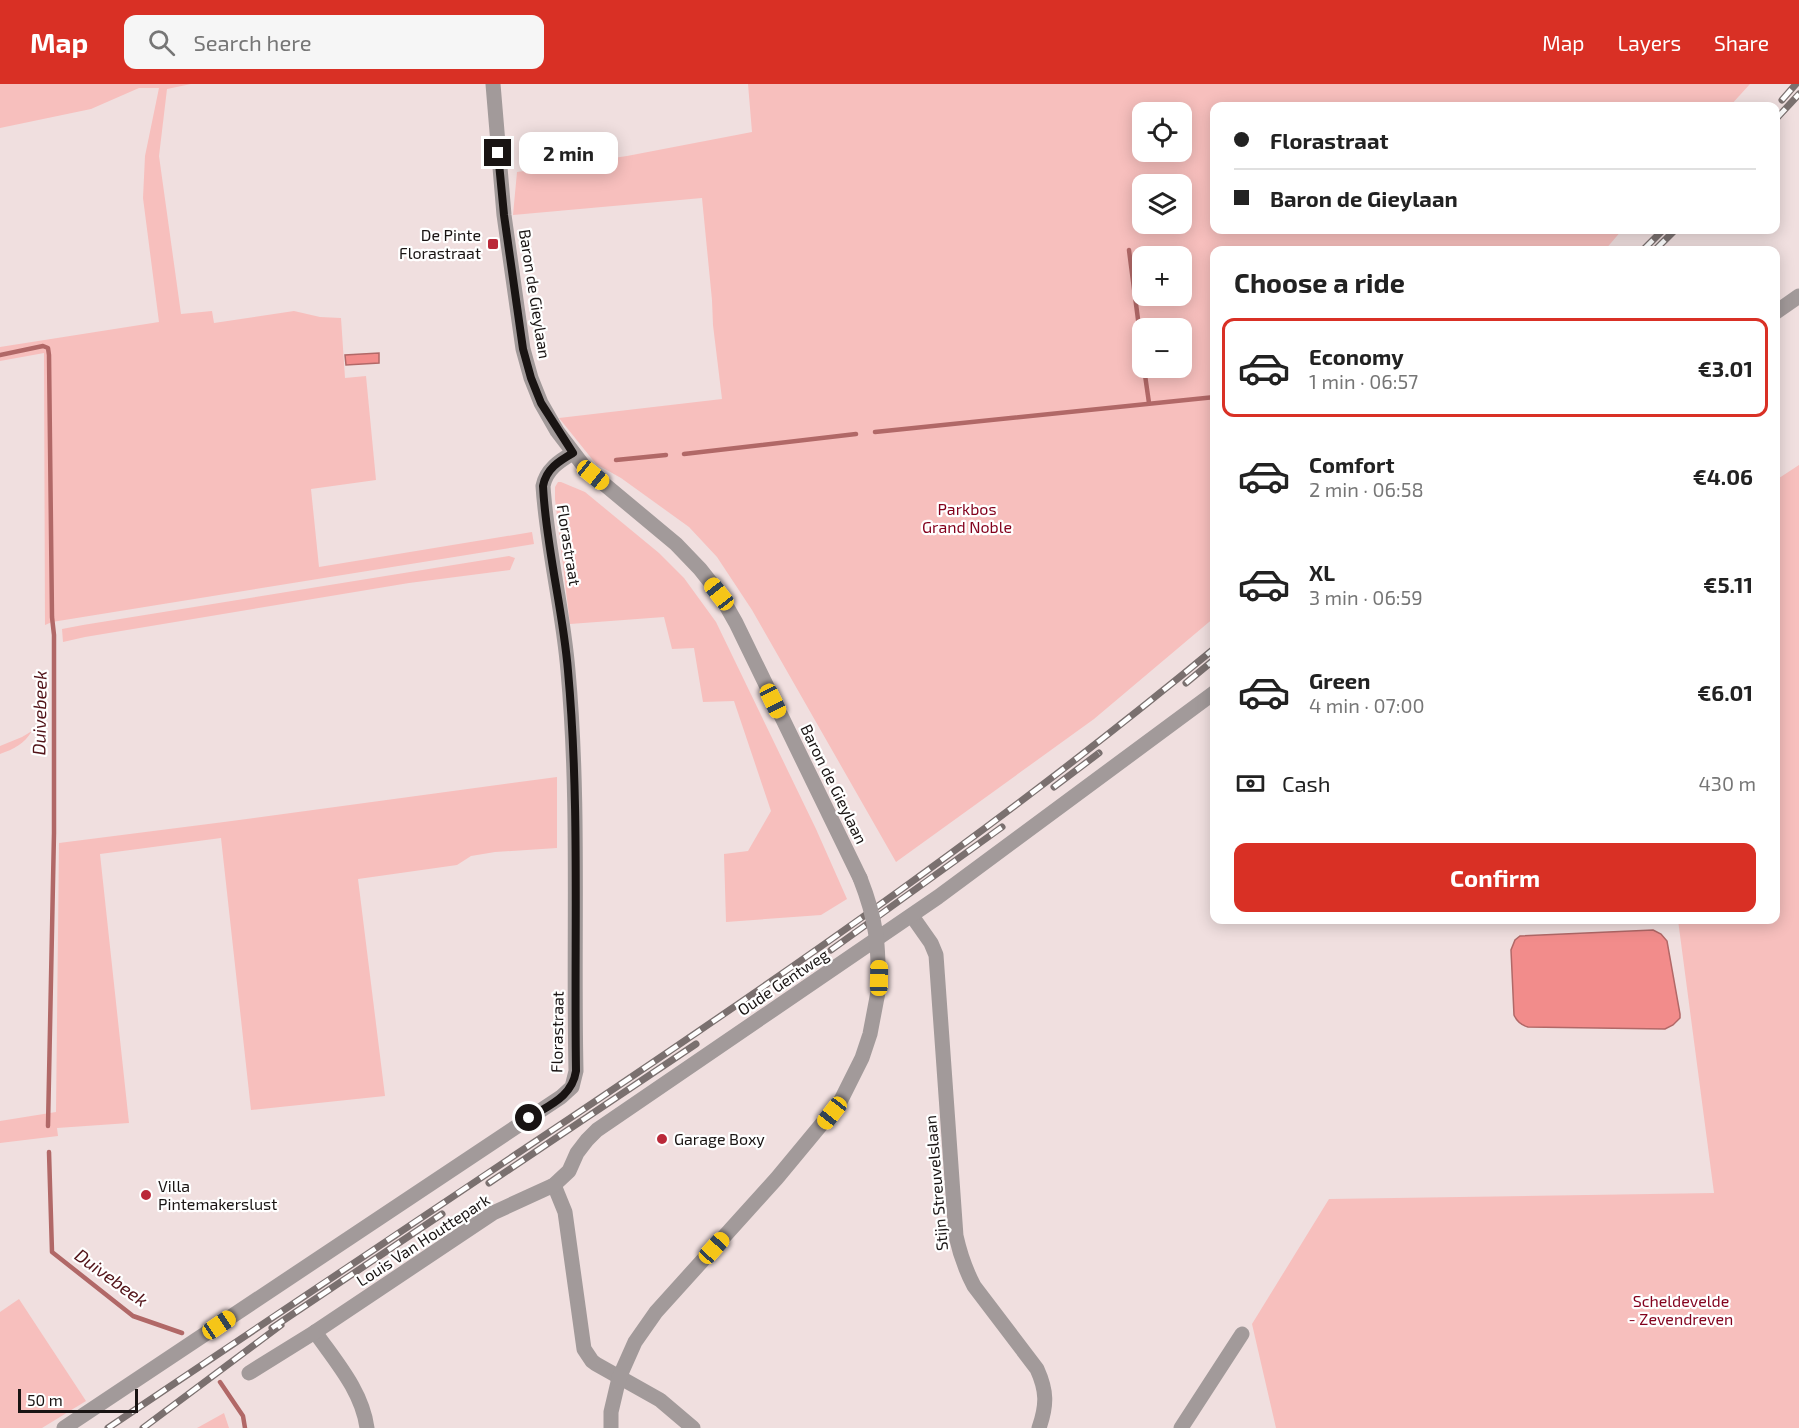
<!DOCTYPE html>
<html lang="en">
<head>
<meta charset="utf-8">
<style>
  :root { --surface:#fff; --page:#f6f6f6; --text:#222; --muted:#767676; --line:#e0e0e0; --accent:#d93025 }
  body { margin:0; font-family:"Exo 2",sans-serif; background:var(--page); color:var(--text); height:100vh; display:flex; flex-direction:column; font-size:22px; white-space:nowrap }
  * { box-sizing:border-box; margin:0 }
  p { font-size:20px; color:var(--muted) }
  .icon { flex:none; width:33px; height:33px; fill:none; stroke:currentColor; stroke-width:2; stroke-linecap:round; stroke-linejoin:round }
  .map { position:relative; flex:1; overflow:hidden }
  .details { position:absolute; left:1210px; top:162px; width:570px; height:678px; display:flex; flex-direction:column; background:var(--surface); border-radius:12px; box-shadow:0 3px 15px #0003 }
  .details>* { flex:none }
  .hud { position:absolute; left:1210px; top:18px; width:570px; height:132px; border-radius:12px; box-shadow:0 3px 15px #0003; display:grid; align-content:center; height:132px; padding:0 24px; background:var(--surface) }
  .buttons { position:absolute; left:1132px; top:18px; display:grid; gap:12px }
  .buttons a { display:grid; place-items:center; width:60px; height:60px; border-radius:12px; background:var(--surface); box-shadow:0 3px 15px #0003; font-size:30px }
  .scale { position:absolute; left:18px; bottom:15px; width:120px; box-sizing:border-box; padding-left:6px; border:3px solid #191413; border-top:0; font-size:16px; line-height:21px; white-space:nowrap; color:#191413; -webkit-text-stroke:4px #fff; paint-order:stroke }
  .end { position:absolute; width:27px; height:27px; margin:-14px; border:8px solid #191413; background:#fff; box-shadow:0 0 0 3px #fff }
  .from { border-radius:50% }
  .bubble { position:absolute; height:42px; border-radius:12px; background:var(--surface); box-shadow:0 3px 15px #0003; font-size:20px; font-weight:700; line-height:42px; text-align:center }
  .car { position:absolute; width:18px; height:36px; margin:-18px -9px; border-radius:8px; box-shadow:0 0 4px 2px #0007; background:linear-gradient(#f5c518 24%,#345 0 40%,#f5c518 0 76%,#345 0 86%,#f5c518 0) }
  .hud b { display:flex; align-items:center; gap:21px; height:57px; font-size:22px }
  .hud b+b { border-top:2px solid var(--line) }
  .hud i { width:15px; height:15px; background:var(--text) }
  ul { padding:0; list-style:none }
  li { display:flex; align-items:center; gap:18px; height:99px; margin:0 12px 9px; padding:0 12px; border:3px solid transparent; border-radius:12px }
  li div { flex:1 }
  li b { display:block; font-size:22px }
  li em { font-style:normal; font-weight:700 }
  li.on { border-color:var(--accent) }
  li>.icon { width:54px; height:54px; stroke-width:1.5 }
  h2 { padding:0 24px; font-size:27px; line-height:72px }
  .pay { display:flex; align-items:center; gap:15px; height:66px; padding:0 24px; font-size:22px }
  .pay p { margin-inline-start:auto }
  .primary-button { display:flex; gap:12px; margin-top:auto; padding:12px 24px }
  .primary-button a { flex:1; height:69px; border-radius:12px; background:var(--accent); color:#fff; font-size:24px; font-weight:700; line-height:69px; text-align:center }
  header { display:flex; align-items:center; gap:36px; box-sizing:border-box; height:84px; padding:0 30px; background:var(--accent); color:#fff }
  header strong { font-size:28px }
  nav { display:flex; gap:33px; margin-inline-start:auto; font-size:21px }
  .search { width:420px; height:54px; background:var(--page); display:flex; align-items:center; gap:15px; box-sizing:border-box; padding:0 21px; border-radius:12px; color:var(--muted); font-size:22px }
  .map>svg:first-child { display:block }
  .green { fill:#f7bfbd; fill-rule:evenodd }
  .water { fill:#f28c8b; stroke:#b16867; stroke-width:1.5 }
  .lines { fill:none; stroke-linecap:round; stroke-linejoin:round }
  .stream { stroke:#b16867; stroke-width:4.5 }
  .street { stroke:#a29a9a; stroke-width:15 }
  .rail-casing { stroke:#7a706f; stroke-width:7 }
  .rail { stroke:#fff; stroke-width:4.5; stroke-dasharray:14; stroke-linecap:butt }
  .street-bridge { stroke:#a29a9a; stroke-width:15 }
  .route { stroke:#191413; stroke-width:8 }
  .poi-dot { fill:#ba2939; stroke:#fff; stroke-width:2 }
  .labels { text-anchor:middle; stroke-width:4.5; stroke-linejoin:round; paint-order:stroke }
  .poi-label { font-size:16px; fill:#191413; stroke:#fff; text-anchor:start }
  .street-label { font-size:16px; fill:#191413; stroke:#fff }
  .park-label { font-size:16px; fill:#83021d; stroke:#fff }
  .water-label { font-size:18px; font-style:italic; fill:#521318; stroke:#fff }
</style>
</head>
<body>
<header>
<strong>Map</strong>
<div class="search"><svg class="icon" aria-label="search" viewBox="0 0 24 24"><circle cx="10" cy="10" r="6"/><path d="M15 15l6 6"/></svg>Search here</div>
<nav><a>Map</a><a>Layers</a><a>Share</a></nav>
</header>
<div class="map">
<svg width="1799" height="1344" viewBox="0 0 1799 1344">
  <rect width="100%" height="100%" fill="#f0dfdf"/>
  <g class="green">
    <polygon points="0,0 191,0 167,5 159,72 181,230 212,227 214,239 294,227 320,233 341,234 345,294 366,292 376,396 311,405 319,483 532,448 534,460 52,538 45,541 44,269 0,277 0,263 159,238 143,114 145,72 159,4 139,4 91,25 0,44"/>
    <path d="M748 0H1750L1730 22H1215V146H1622L1605 166H1215V533L1094 635 896 778 752 526 717 473 689 443 621 394 596 380 559 334 722 315 713 241 712 216 702 114 513 131 517 88 627 72 752 48ZM1143 28H1182V68H1143ZM1143 100H1182V140H1143ZM1143 172H1182V212H1143ZM1143 244H1182V284H1143Z"/>
    <polygon points="1799,381 1799,1344 1276,1344 1252,1240 1329,1115 1714,1109 1678,836 1776,836 1776,396"/>
    <polygon points="558,398 561,398 585,408 659,469 684,494 716,538 816,745 847,815 821,831 726,838 724,770 748,767 771,727 734,617 703,618 694,564 672,565 664,533 570,540 555,415 555,403"/>
    <polygon points="509,472 515,474 510,486 409,499 85,553 63,558 62,545 83,541"/>
    <path d="M32 647C24 660 14 665 0 670V662L22 653Z"/>
    <polygon points="557,693 557,764 495,768 471,772 457,781 358,795 385,1012 251,1026 221,754 100,770 129,1039 57,1044 58,1052 0,1059 0,1037 56,1028 59,759 224,738"/>
    <polygon points="19,1215 86,1317 42,1344 0,1344 0,1228"/>
    <polygon points="224,1329 229,1344 197,1344"/>
  </g>
  <g class="water">
    <polygon points="379,269 379,279 346,281 345,271"/>
    <path d="M1653 846 1661 850 1667 857 1680 930V934L1673 941 1665 945 1528 943C1521 941 1517 938 1514 931L1511 866 1515 856 1520 852Z"/>
  </g>
  <g class="lines">
    <g class="stream">
      <polyline points="1129,166 1143,274"/>
      <polyline points="0,271 43,262 48,264 49,271 52,533 54,551 54,749 48,1042"/>
      <polyline points="1144,284 1149,319"/>
      <polyline points="875,348 1215,313"/>
      <polyline points="684,370 856,350"/>
      <polyline points="616,376 666,371"/>
      <polyline points="49,1068 52,1168 133,1232 182,1249"/>
      <polyline points="220,1298 243,1332 245,1344"/>
    </g>
    <g class="street">
      <polyline points="493,0 504,131 523,265 531,294 541,319 557,347 586,385 676,460 700,485 719,509 736,539 860,794"/>
      <polyline points="1776,228 1799,212"/>
      <path d="M912 832 931 859 936 871 956 1152C960 1170 965 1185 974 1202L1037 1285C1047 1307 1047 1321 1039 1344"/>
      <polyline points="554,1101 565,1128 584,1265 592,1277 596,1280 660,1316 693,1344"/>
      <path d="M315 1248C336 1278 362 1307 367 1344"/>
      <polyline points="249,1289 315,1248 493,1129 554,1101 569,1087 577,1069 587,1056 597,1046 938,813 1215,608"/>
      <path d="M64 1344 561 1013 572 1003 576 987C573 853 580 719 568 587 563 525 547 464 543 402 546 386 559 377 573 369"/>
      <polyline points="611,1344 611,1328 619,1294 635,1258 656,1228 777,1094 840,1018 862,974 870,950 878,908"/>
      <polyline points="1181,1344 1242,1250"/>
    </g>
    <g class="rail-casing">
      <g id="rail">
        <polyline points="1782,16 1796,0"/>
        <polyline points="1776,35 1799,10"/>
        <polyline points="1643,166 1663,146"/>
        <polyline points="1655,166 1675,146"/>
        <polyline points="1186,599 1215,575"/>
        <polyline points="1054,703 1099,669"/>
        <polyline points="831,866 1002,743"/>
        <polyline points="489,1099 696,960"/>
        <polyline points="272,1244 442,1130"/>
        <path d="M108 1344C243 1253 379 1162 515 1071 755 911 993 748 1215 564"/>
        <polyline points="143,1344 281,1241"/>
      </g>
    </g>
    <use href="#rail" class="rail"/>
    <path class="street-bridge" d="M860 794C877 837 879 862 878 908"/>
  </g>
  <g class="lines">
    <path class="route" d="M498 69 504 131 523 265 531 294 541 319 573 369C559 377 546 385 543 402 546 464 563 525 568 587 580 719 574 854 576 987 572 1013 549 1021 529 1034"/>
  </g>
  <g class="poi-dot">
    <rect x="487" y="154" width="12" height="12" rx="3"/>
    <circle cx="662" cy="1055" r="6"/>
    <circle cx="146" cy="1111" r="6"/>
  </g>
  <g class="labels">
    <g class="poi-label">
      <text x="481" y="157" text-anchor="end">De Pinte<tspan x="481" dy="18">Florastraat</tspan></text>
      <text x="674" y="1061">Garage Boxy</text>
      <text x="158" y="1108">Villa<tspan x="158" dy="18">Pintemakerslust</tspan></text>
    </g>
    <g class="street-label">
      <text transform="translate(535 210) rotate(81)" y="6">Baron de Gieylaan</text>
      <text transform="translate(569 461) rotate(81)" y="6">Florastraat</text>
      <text transform="translate(834 700) rotate(64)" y="6">Baron de Gieylaan</text>
      <text transform="translate(783 898) rotate(-34)" y="6">Oude Gentweg</text>
      <text transform="translate(557 948) rotate(-89)" y="6">Florastraat</text>
      <text transform="translate(936 1099) rotate(-95)" y="6">Stijn Streuvelslaan</text>
      <text transform="translate(423 1156) rotate(-33)" y="6">Louis Van Houttepark</text>
    </g>
    <g class="park-label">
      <text x="967" y="431">Parkbos<tspan x="967" dy="18">Grand Noble</tspan></text>
      <text x="1681" y="1223">Scheldevelde<tspan x="1681" dy="18">- Zevendreven</tspan></text>
    </g>
    <g class="water-label">
      <text transform="translate(40 629) rotate(-89)" y="6">Duivebeek</text>
      <text transform="translate(111 1194) rotate(36)" y="6">Duivebeek</text>
    </g>
  </g>
</svg>
<div class="buttons">
<a><svg class="icon" aria-label="locate" viewBox="0 0 24 24"><circle cx="12" cy="12" r="6"/><path d="M12 2v4M12 18v4M2 12h4M18 12h4"/></svg></a>
<a><svg class="icon" aria-label="layers" viewBox="0 0 24 24"><path d="M12 4l9 5-9 5-9-5zM3 14l9 5 9-5"/></svg></a>
<a>+</a>
<a>−</a>
</div>
<div class="scale">50 m</div>
<i class="end from" style="left:529px;top:1034px"></i>
<i class="end" style="left:498px;top:69px"></i>
<div class="bubble" style="left:519px;top:48px;width:99px">2 min</div>
<i class="car" style="left:593px;top:391px;rotate:129deg"></i>
<i class="car" style="left:719px;top:510px;rotate:322deg"></i>
<i class="car" style="left:773px;top:617px;rotate:154deg"></i>
<i class="car" style="left:879px;top:894px;rotate:1deg"></i>
<i class="car" style="left:832px;top:1029px;rotate:218deg"></i>
<i class="car" style="left:714px;top:1164px;rotate:42deg"></i>
<i class="car" style="left:219px;top:1241px;rotate:56deg"></i>
<div class="hud">
<b><i class="from"></i>Florastraat</b>
<b><i></i>Baron de Gieylaan</b>
</div>
<section class="details">
<h2>Choose a ride</h2>
<ul>
<li class="on"><svg class="icon" aria-label="car" viewBox="0 0 24 24"><path d="M5 17H2v-5l4-1 3-4h7l3 4 3 1v5h-3M9 17h6M6 11h13"/><circle cx="7" cy="17" r="2"/><circle cx="17" cy="17" r="2"/></svg><div><b>Economy</b><p>1 min · 06:57</p></div><em>€3.01</em></li>
<li><svg class="icon" aria-label="car" viewBox="0 0 24 24"><path d="M5 17H2v-5l4-1 3-4h7l3 4 3 1v5h-3M9 17h6M6 11h13"/><circle cx="7" cy="17" r="2"/><circle cx="17" cy="17" r="2"/></svg><div><b>Comfort</b><p>2 min · 06:58</p></div><em>€4.06</em></li>
<li><svg class="icon" aria-label="car" viewBox="0 0 24 24"><path d="M5 17H2v-5l4-1 3-4h7l3 4 3 1v5h-3M9 17h6M6 11h13"/><circle cx="7" cy="17" r="2"/><circle cx="17" cy="17" r="2"/></svg><div><b>XL</b><p>3 min · 06:59</p></div><em>€5.11</em></li>
<li><svg class="icon" aria-label="car" viewBox="0 0 24 24"><path d="M5 17H2v-5l4-1 3-4h7l3 4 3 1v5h-3M9 17h6M6 11h13"/><circle cx="7" cy="17" r="2"/><circle cx="17" cy="17" r="2"/></svg><div><b>Green</b><p>4 min · 07:00</p></div><em>€6.01</em></li>
</ul>
<div class="pay"><svg class="icon" aria-label="cash" viewBox="0 0 24 24"><path d="M3 7h18v10H3z"/><circle cx="12" cy="12" r="2"/></svg>Cash<p>430 m</p></div>
<div class="primary-button"><a>Confirm</a></div>
</section>
</div>
</body>
</html>
